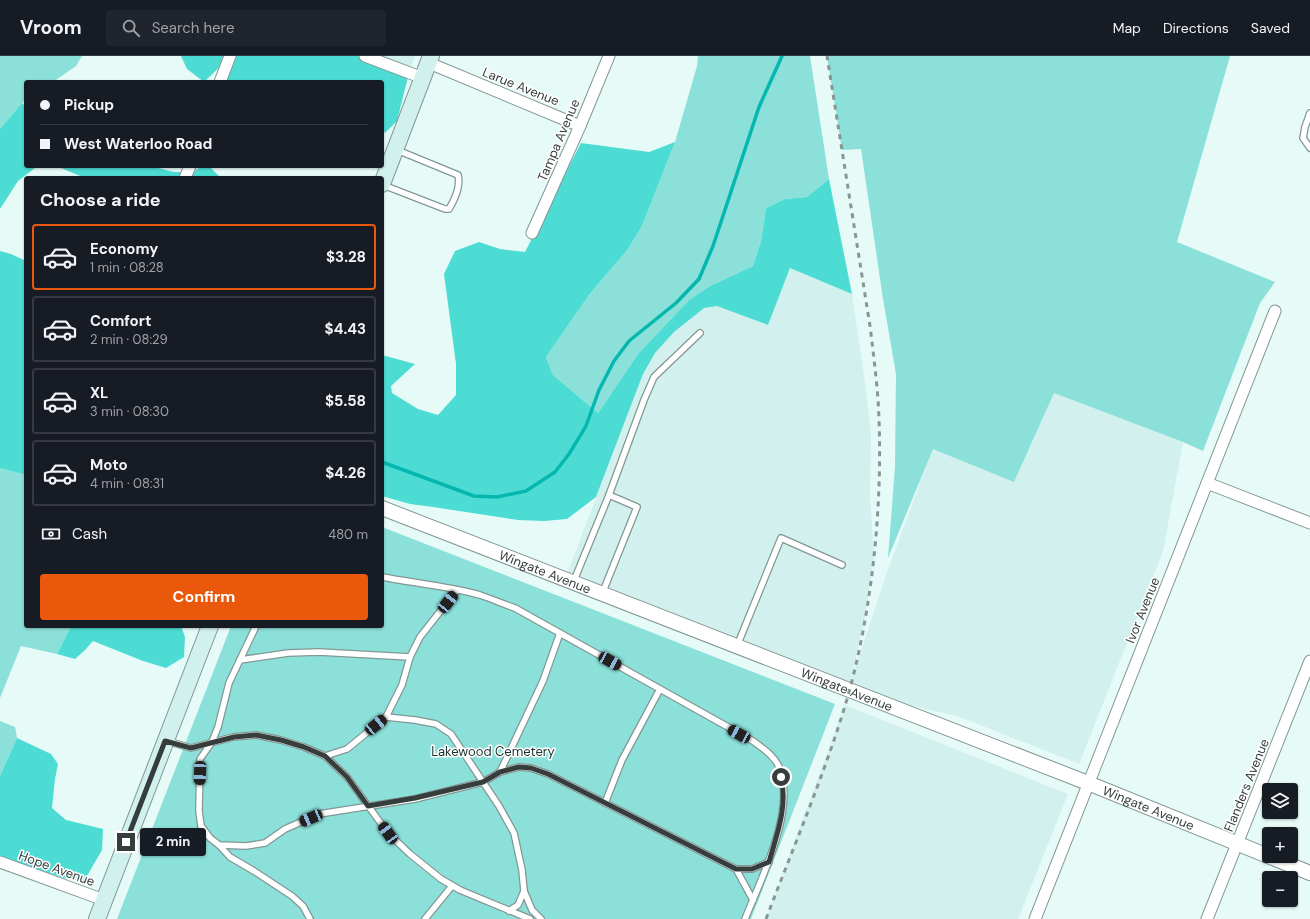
<!DOCTYPE html>
<html lang="en">
<head>
<meta charset="utf-8">
<style>
  :root { --surface:#171b24; --page:#20242c; --text:#f1f3f6; --muted:#9ea1a6; --line:#363941; --accent:#ea580c }
  body { margin:0; font-family:"DM Sans",sans-serif; background:var(--page); color:var(--text); height:100vh; display:flex; flex-direction:column; font-size:15px; white-space:nowrap }
  * { box-sizing:border-box; margin:0 }
  p { font-size:13px; color:var(--muted) }
  .icon { flex:none; width:22px; height:22px; fill:none; stroke:currentColor; stroke-width:2; stroke-linecap:round; stroke-linejoin:round }
  .map { position:relative; flex:1; overflow:hidden }
  .details { position:absolute; left:24px; top:120px; width:360px; height:452px; display:flex; flex-direction:column; background:var(--surface); border-radius:4px; box-shadow:0 1px 3px #0004 }
  .details>* { flex:none }
  .guide { position:absolute; left:24px; top:24px; width:360px; height:88px; border-radius:4px; box-shadow:0 1px 3px #0004; display:grid; align-content:center; height:88px; padding:0 16px; background:var(--surface) }
  .controls { position:absolute; left:1262px; top:727px; display:grid; gap:8px }
  .controls a { display:grid; place-items:center; width:36px; height:36px; border-radius:4px; background:var(--surface); box-shadow:0 1px 3px #0004; font-size:20px }
  .end { position:absolute; width:18px; height:18px; margin:-9px; border:5px solid #363e3d; background:#fff; box-shadow:0 0 0 2px #fff }
  .from { border-radius:50% }
  .bubble { position:absolute; height:28px; border-radius:4px; background:var(--surface); box-shadow:0 1px 3px #0004; font-size:13px; font-weight:700; line-height:28px; text-align:center }
  .car { position:absolute; width:12px; height:24px; margin:-12px -6px; border-radius:5px; box-shadow:0 0 3px 1px #0007; background:linear-gradient(#222 24%,#8ab4d8 0 40%,#222 0 76%,#8ab4d8 0 86%,#222 0) }
  .guide b { display:flex; align-items:center; gap:14px; height:38px; font-size:15px }
  .guide b+b { border-top:1px solid var(--line) }
  .guide i { width:10px; height:10px; background:var(--text) }
  ul { padding:0; list-style:none }
  li { display:flex; align-items:center; gap:12px; height:66px; margin:0 8px 6px; padding:0 8px; border:2px solid var(--line); border-radius:4px }
  li div { flex:1 }
  li b { display:block; font-size:15px }
  li em { font-style:normal; font-weight:700 }
  li.selected { border-color:var(--accent) }
  li>.icon { width:36px; height:36px; stroke-width:1.5 }
  h2 { padding:0 16px; font-size:18px; line-height:48px }
  .pay { display:flex; align-items:center; gap:10px; height:44px; padding:0 16px; font-size:15px }
  .pay p { margin-inline-start:auto }
  .primary-button { display:flex; gap:8px; margin-top:auto; padding:8px 16px }
  .primary-button a { flex:1; height:46px; border-radius:4px; background:var(--accent); color:#fff; font-size:16px; font-weight:700; line-height:46px; text-align:center }
  header { display:flex; align-items:center; gap:24px; box-sizing:border-box; height:56px; padding:0 20px; background:var(--surface); border-bottom:1px solid var(--line) }
  header strong { font-size:19px }
  nav { display:flex; gap:22px; margin-inline-start:auto; font-size:14px }
  .search { width:280px; height:36px; background:var(--page); display:flex; align-items:center; gap:10px; box-sizing:border-box; padding:0 14px; border-radius:4px; color:var(--muted); font-size:15px }
  .map>svg:first-child { display:block }
  .built { fill:#d2f0ed }
  .green { fill:#8be0d9 }
  .forest { fill:#4ddcd3 }
  .lines { fill:none; stroke-linecap:round; stroke-linejoin:round }
  .stream { stroke:#05b8af; stroke-width:3.5 }
  .service-casing { stroke:#839794; stroke-width:8 }
  .minor-casing { stroke:#839794; stroke-width:13 }
  .tertiary-casing { stroke:#839794; stroke-width:16 }
  .secondary-casing { stroke:#839794; stroke-width:18 }
  .service { stroke:#fff; stroke-width:5.5 }
  .minor { stroke:#fff; stroke-width:11 }
  .tertiary { stroke:#fff; stroke-width:14 }
  .secondary { stroke:#d1f1ee; stroke-width:16 }
  .rail { stroke:#889694; stroke-width:3; stroke-dasharray:5 5; stroke-linecap:butt }
  .route { stroke:#363e3d; stroke-width:5 }
  .labels { text-anchor:middle; stroke-width:3; stroke-linejoin:round; paint-order:stroke }
  .street-label { font-size:13px; fill:#363e3d; stroke:#fff }
  .park-label { font-size:13px; fill:#1b3331; stroke:#fff }
</style>
</head>
<body>
<header>
<strong>Vroom</strong>
<div class="search"><svg class="icon" aria-label="search" viewBox="0 0 24 24"><circle cx="10" cy="10" r="6"/><path d="M15 15l6 6"/></svg>Search here</div>
<nav><a>Map</a><a>Directions</a><a>Saved</a></nav>
</header>
<div class="map">
<svg width="1310" height="863" viewBox="0 0 1310 863">
  <rect width="100%" height="100%" fill="#e6fbf8"/>
  <g class="built">
    <polygon points="370,0 415,0 409,17"/>
    <polygon points="790,212 852,238 866,333 871,377 870,439 874,501 865,561 850,628 887,516 933,392 1014,426 1054,337 1183,386 1163,496 1079,708 960,661 849,635 565,523 643,318 655,297 674,276 704,251 717,250 768,269"/>
    <polygon points="845,649 1068,738 1018,863 766,863"/>
  </g>
  <g class="green">
    <polygon points="0,0 82,0 76,10 53,26 26,26 26,44 22,47 0,73"/>
    <polygon points="698,0 810,0 829,123 807,141 785,143 766,152 761,185 753,210 710,230 689,244 638,298 598,357 553,319 546,301 589,239 628,193 642,170 675,86 697,10"/>
    <polygon points="827,0 1230,0 1177,186 1275,226 1260,247 1203,395 1183,386 1054,337 1014,426 933,393 888,502 895,410 896,318 883,243 861,93 842,94"/>
    <polygon points="0,412 26,419 26,570 71,570 57,598 21,590 0,642"/>
    <polygon points="382,471 835,648 751,863 117,863 231,570 382,570"/>
    <polygon points="0,665 15,671 17,682 0,720"/>
  </g>
  <g class="forest">
    <polygon points="181,0 365,0 409,17 397,65 385,77 382,72 382,26 221,26 229,2 204,26 187,13"/>
    <polygon points="22,47 26,51 26,110 53,110 35,112 18,125 0,153 0,73"/>
    <polygon points="675,86 642,170 628,193 589,239 546,301 553,319 598,357 638,298 689,244 710,230 753,210 761,185 766,152 785,143 807,141 829,123 852,238 790,212 768,269 717,250 704,252 674,276 655,297 643,318 596,441 567,463 544,465 518,464 433,451 410,448 382,440 382,299 415,308 391,330 392,337 418,353 438,359 456,339 456,308 444,218 455,195 479,186 500,193 525,196 581,87 649,96"/>
    <polygon points="56,110 150,110 174,116 193,116 199,112 211,112 221,122 85,122"/>
    <polygon points="0,195 11,198 26,205 26,419 0,412"/>
    <polygon points="71,570 181,570 185,581 184,601 166,612 143,605 93,585 85,594 75,603 57,598"/>
    <polygon points="17,682 51,698 58,708 55,723 52,752 66,764 103,773 102,794 84,825 64,822 0,802 0,720"/>
  </g>
  <g class="lines">
    <polyline class="stream" points="382,406 474,440 497,441 526,435 555,416 569,398 586,370 599,334 614,305 629,285 676,247 699,223 713,190 759,51 782,0"/>
    <g class="service-casing">
      <g id="service">
        <polyline points="1310,57 1305,71 1303,82 1310,92"/>
        <path d="M383 129 445 153H449C455 143 461 131 458 119L397 94"/>
        <polyline points="609,439 644,344 654,321 700,277"/>
        <path d="M382 521C414 527 448 530 480 539 492 543 503 548 515 552L753 685C762 692 774 699 779 711 797 753 761 823 745 863"/>
        <polyline points="573,527 609,439 637,451 602,538"/>
        <polyline points="256,570 229,627 218,671 212,686 200,703 199,755 201,770 210,782 219,789 246,790 265,787 285,773 319,758 415,743 483,726 500,716 519,711 531,712 548,718 736,813 752,813 769,806"/>
        <polyline points="737,590 781,482 842,509"/>
        <polyline points="240,604 288,597 319,596 410,601"/>
        <polyline points="386,661 415,664 436,668 451,678 499,750 514,777 522,814 524,835 532,854 541,863"/>
        <polyline points="167,685 191,692 233,681 256,679 281,684 304,691 325,700 347,721 388,777 410,798 441,823 460,834 530,863"/>
        <polyline points="325,700 347,693 386,661 402,629 410,601 420,581 457,534"/>
        <polyline points="500,716 543,625 560,577"/>
        <polyline points="605,747 622,704 660,633"/>
        <polyline points="219,789 230,801 254,815 292,840 303,850 310,863"/>
        <polyline points="736,813 753,844"/>
        <polyline points="509,855 518,849 524,835"/>
        <polyline points="425,863 452,830"/>
      </g>
    </g>
    <g class="minor-casing">
      <g id="minor">
        <polyline points="365,0 423,22"/>
        <polyline points="429,7 580,70"/>
        <polyline points="220,26 230,0"/>
        <polyline points="185,122 190,110"/>
        <polyline points="532,177 580,70 609,0"/>
        <polyline points="1207,427 1310,467"/>
        <polyline points="0,806 104,844"/>
        <polyline points="1035,863 1275,255"/>
        <polyline points="1207,863 1310,605"/>
      </g>
    </g>
    <g class="tertiary-casing">
      <g id="tertiary">
        <path id="s1" d="M382 452 1088 727 1310 817"/>
      </g>
    </g>
    <g class="secondary-casing">
      <g id="secondary">
        <polyline points="382,128 431,0"/>
        <polyline points="97,863 210,570"/>
      </g>
    </g>
    <use href="#service" class="service"/>
    <use href="#minor" class="minor"/>
    <use href="#tertiary" class="tertiary"/>
    <use href="#secondary" class="secondary"/>
    <path class="rail" d="M766 863C793 792 823 722 845 650 873 556 884 441 878 343 876 318 873 294 870 270L827 0"/>
  </g>
  <g class="lines">
    <path class="route" d="M126 786 165 685 191 692 234 681 256 679 281 684 304 691 325 700 347 721 368 750 415 742 483 726 500 716 519 711 531 712 548 718 736 813H752L769 806C777 778 788 750 781 721"/>
  </g>
  <g class="labels">
    <g class="street-label">
      <text transform="translate(521 30) rotate(22)" y="5">Larue Avenue</text>
      <text transform="translate(558 84) rotate(-67)" y="5">Tampa Avenue</text>
      <text dy="5" stroke="none"><textPath href="#s1" startOffset="175">Wingate Avenue</textPath></text>
      <text transform="translate(1142 554) rotate(-68)" y="5">Ivor Avenue</text>
      <text dy="5" stroke="none"><textPath href="#s1" startOffset="499">Wingate Avenue</textPath></text>
      <text transform="translate(1246 729) rotate(-68)" y="5">Flanders Avenue</text>
      <text dy="5" stroke="none"><textPath href="#s1" startOffset="823">Wingate Avenue</textPath></text>
      <text transform="translate(57 812) rotate(20)" y="5">Hope Avenue</text>
    </g>
    <g class="park-label">
      <text x="493" y="700">Lakewood Cemetery</text>
    </g>
  </g>
</svg>
<div class="controls">
<a><svg class="icon" aria-label="layers" viewBox="0 0 24 24"><path d="M12 4l9 5-9 5-9-5zM3 14l9 5 9-5"/></svg></a>
<a>+</a>
<a>−</a>
</div>
<i class="end from" style="left:781px;top:721px"></i>
<i class="end" style="left:126px;top:786px"></i>
<div class="bubble" style="left:140px;top:772px;width:66px">2 min</div>
<i class="car" style="left:448px;top:546px;rotate:38deg"></i>
<i class="car" style="left:610px;top:605px;rotate:119deg"></i>
<i class="car" style="left:376px;top:669px;rotate:51deg"></i>
<i class="car" style="left:739px;top:678px;rotate:299deg"></i>
<i class="car" style="left:200px;top:717px;rotate:182deg"></i>
<i class="car" style="left:311px;top:762px;rotate:247deg"></i>
<i class="car" style="left:388px;top:777px;rotate:324deg"></i>
<div class="guide">
<b><i class="from"></i>Pickup</b>
<b><i></i>West Waterloo Road</b>
</div>
<section class="details">
<h2>Choose a ride</h2>
<ul>
<li class="selected"><svg class="icon" aria-label="car" viewBox="0 0 24 24"><path d="M5 17H2v-5l4-1 3-4h7l3 4 3 1v5h-3M9 17h6M6 11h13"/><circle cx="7" cy="17" r="2"/><circle cx="17" cy="17" r="2"/></svg><div><b>Economy</b><p>1 min · 08:28</p></div><em>$3.28</em></li>
<li><svg class="icon" aria-label="car" viewBox="0 0 24 24"><path d="M5 17H2v-5l4-1 3-4h7l3 4 3 1v5h-3M9 17h6M6 11h13"/><circle cx="7" cy="17" r="2"/><circle cx="17" cy="17" r="2"/></svg><div><b>Comfort</b><p>2 min · 08:29</p></div><em>$4.43</em></li>
<li><svg class="icon" aria-label="car" viewBox="0 0 24 24"><path d="M5 17H2v-5l4-1 3-4h7l3 4 3 1v5h-3M9 17h6M6 11h13"/><circle cx="7" cy="17" r="2"/><circle cx="17" cy="17" r="2"/></svg><div><b>XL</b><p>3 min · 08:30</p></div><em>$5.58</em></li>
<li><svg class="icon" aria-label="car" viewBox="0 0 24 24"><path d="M5 17H2v-5l4-1 3-4h7l3 4 3 1v5h-3M9 17h6M6 11h13"/><circle cx="7" cy="17" r="2"/><circle cx="17" cy="17" r="2"/></svg><div><b>Moto</b><p>4 min · 08:31</p></div><em>$4.26</em></li>
</ul>
<div class="pay"><svg class="icon" aria-label="cash" viewBox="0 0 24 24"><path d="M3 7h18v10H3z"/><circle cx="12" cy="12" r="2"/></svg>Cash<p>480 m</p></div>
<div class="primary-button"><a>Confirm</a></div>
</section>
</div>
</body>
</html>
